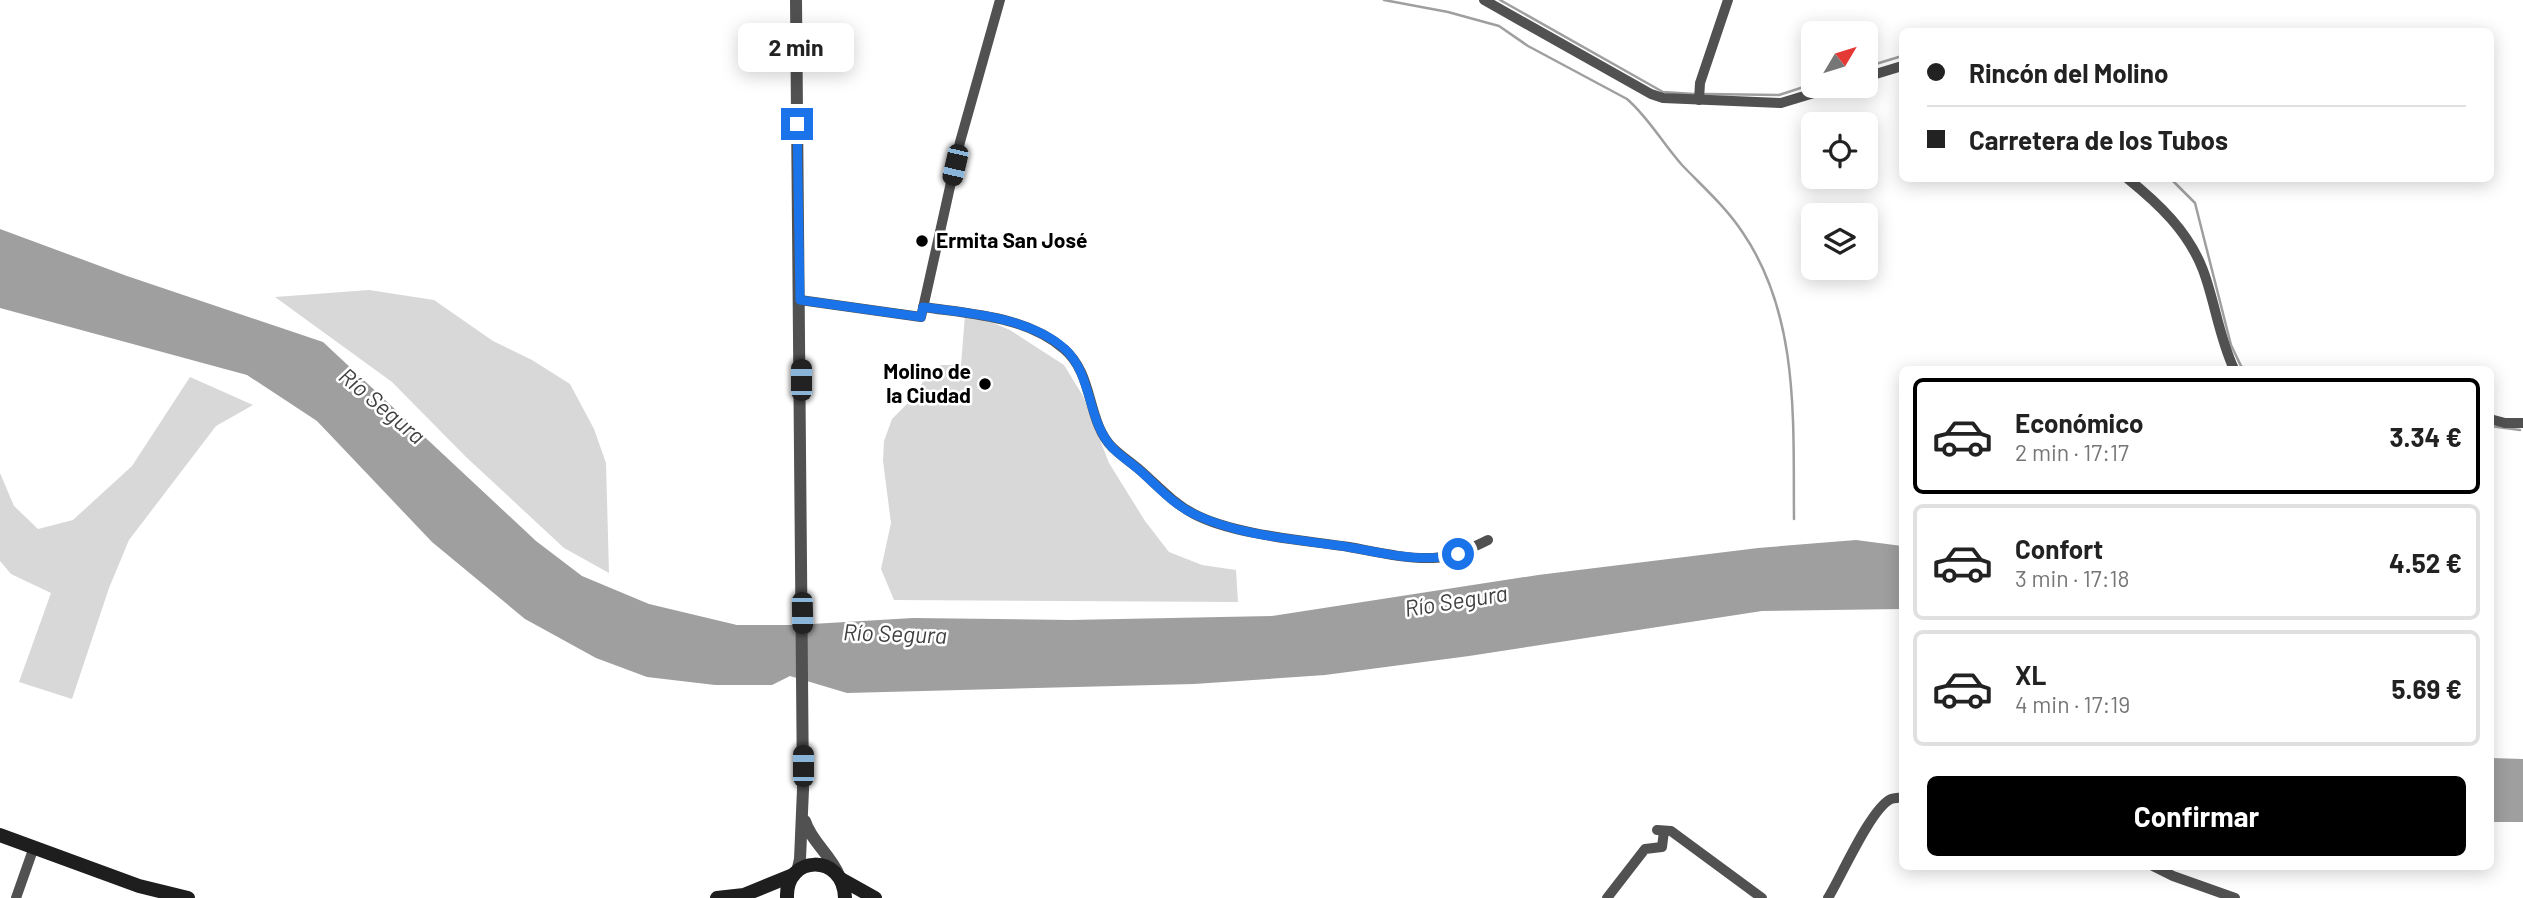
<!DOCTYPE html>
<html lang="es">
<head>
<meta charset="utf-8">
<style>
  :root { --surface:#fff; --page:#f2f2f2; --text:#222; --muted:#767676; --line:#e0e0e0; --accent:#000 }
  body { margin:0; font-family:Barlow,sans-serif; background:var(--page); color:var(--text); height:100vh; display:flex; flex-direction:column; font-size:26px; white-space:nowrap }
  * { box-sizing:border-box; margin:0 }
  p { font-size:23px; color:var(--muted) }
  .icon { flex:none; width:38px; height:38px; fill:none; stroke:currentColor; stroke-width:2; stroke-linecap:round; stroke-linejoin:round }
  .map { position:relative; flex:1; overflow:hidden }
  .side { position:absolute; left:1899px; top:366px; width:595px; height:504px; display:flex; flex-direction:column; background:var(--surface); border-radius:10px; box-shadow:0 4px 18px #0003 }
  .side>* { flex:none }
  .guide { position:absolute; left:1899px; top:28px; width:595px; height:154px; border-radius:10px; box-shadow:0 4px 18px #0003; display:grid; align-content:center; height:154px; padding:0 28px; background:var(--surface) }
  .needle { width:46px; rotate:52deg }
  .controls { position:absolute; left:1801px; top:21px; display:grid; gap:14px }
  .controls a { display:grid; place-items:center; width:77px; height:77px; border-radius:10px; background:var(--surface); box-shadow:0 4px 18px #0003; font-size:35px }
  .end { position:absolute; width:32px; height:32px; margin:-16px; border:9px solid #1a73e8; background:#fff; box-shadow:0 0 0 4px #fff }
  .from { border-radius:50% }
  .bubble { position:absolute; height:49px; border-radius:10px; background:var(--surface); box-shadow:0 4px 18px #0003; font-size:23px; font-weight:700; line-height:49px; text-align:center }
  .car { position:absolute; width:21px; height:42px; margin:-21px -10px; border-radius:9px; box-shadow:0 0 5px 2px #0007; background:linear-gradient(#222 24%,#8ab4d8 0 40%,#222 0 76%,#8ab4d8 0 86%,#222 0) }
  .guide b { display:flex; align-items:center; gap:24px; height:66px; font-size:26px }
  .guide b+b { border-top:2px solid var(--line) }
  .guide i { width:18px; height:18px; background:var(--text) }
  ul { padding:12px 0 0; list-style:none }
  li { display:flex; align-items:center; gap:21px; height:116px; margin:0 14px 10px; padding:0 14px; border:4px solid var(--line); border-radius:10px }
  li div { flex:1 }
  li b { display:block; font-size:26px }
  li em { font-style:normal; font-weight:700 }
  li.selected { border-color:var(--accent) }
  li>.icon { width:63px; height:63px; stroke-width:1.5 }
  .action { display:flex; gap:14px; margin-top:auto; padding:14px 28px }
  .action a { flex:1; height:80px; border-radius:10px; background:var(--accent); color:#fff; font-size:28px; font-weight:700; line-height:80px; text-align:center }
  .map>svg:first-child { display:block }
  .green { fill:#d8d8d8 }
  .water { fill:#9f9f9f }
  .lines { fill:none; stroke-linecap:round; stroke-linejoin:round }
  .stream { stroke:#9f9f9f; stroke-width:2.5 }
  .minor { stroke:#515151; stroke-width:10 }
  .tertiary { stroke:#515151; stroke-width:12 }
  .secondary { stroke:#1e1e1e; stroke-width:14 }
  .route { stroke:#1a73e8; stroke-width:9 }
  .poi-dot { fill:#000; stroke:#fff; stroke-width:2.5 }
  .labels { text-anchor:middle; stroke-width:5; stroke-linejoin:round; paint-order:stroke }
  .poi-label { font-size:21px; font-weight:bold; fill:#000; stroke:#fff; text-anchor:start }
  .water-label { font-size:23px; font-style:italic; fill:#404040; stroke:#fff }
</style>
</head>
<body>
<div class="map">
<svg width="2523" height="898" viewBox="0 0 2523 898">
  <rect width="100%" height="100%" fill="#fff"/>
  <g class="green">
    <polygon points="369,290 434,300 493,341 532,360 570,384 594,429 606,463 609,573 564,548 466,457 392,382 275,297"/>
    <polygon points="965,315 991,322 1010,330 1064,365 1083,396 1109,463 1145,521 1169,552 1202,565 1236,570 1238,602 894,600 881,569 891,523 883,461 884,441 892,419 915,396 927,374 941,365 961,365"/>
    <polygon points="190,377 253,405 216,426 129,540 109,588 72,699 19,682 51,593 11,574 0,561 0,473 14,506 38,529 73,520 132,466"/>
  </g>
  <g class="water">
    <polygon points="0,229 127,276 323,342 536,541 582,576 649,604 737,625 795,625 913,618 1070,620 1272,616 1538,575 1758,548 1856,540 1902,546 1902,609 1762,611 1469,656 1325,675 1194,684 847,693 790,676 772,685 715,685 647,677 596,658 525,619 432,542 317,421 247,375 0,308"/>
    <polygon points="2490,758 2523,759 2523,822 2490,822"/>
  </g>
  <g class="lines">
    <g class="stream">
      <path d="M1384 0 1448 12 1499 26 1528 46 1627 99C1649 118 1663 144 1682 165 1703 187 1726 207 1743 233 1800 317 1793 422 1794 519"/>
      <polyline points="1500,0 1663,92 1694,94"/>
      <polyline points="1866,67 1902,56"/>
      <polyline points="1705,94 1779,95 1813,84"/>
      <polyline points="2170,178 2195,203 2231,345 2241,366 2246,369"/>
      <polyline points="2490,426 2520,430"/>
    </g>
    <g class="minor">
      <polyline points="1484,0 1651,94 1663,98 1781,103 1837,86"/>
      <polyline points="1866,77 1902,66"/>
      <polyline points="1699,100 1700,83 1728,0"/>
      <path d="M2127 178C2159 204 2188 231 2203 270 2215 302 2219 337 2234 369"/>
      <polyline points="800,300 921,317 960,142 1000,0"/>
      <path d="M923 307C970 314 1026 316 1064 349 1094 374 1087 422 1112 447 1121 456 1132 463 1141 471 1158 486 1173 503 1194 514 1234 535 1303 540 1349 547 1376 552 1405 559 1433 558 1453 557 1470 549 1488 540"/>
      <polyline points="2490,419 2505,423 2523,423"/>
      <polyline points="1657,830 1671,831 1762,898"/>
      <polyline points="2153,866 2173,876 2235,898"/>
      <polyline points="16,898 34,847"/>
      <polyline points="1607,898 1645,849 1662,847 1664,831"/>
      <path d="M1828 898C1841 877 1871 808 1891 799 1893 798 1900 798 1902 797"/>
    </g>
    <g class="tertiary">
      <polyline points="796,0 803,789 800,859 797,872"/>
      <path d="M805 821C811 841 830 854 839 875"/>
    </g>
    <g class="secondary">
      <polyline points="0,835 139,886 188,898"/>
      <polyline points="841,879 875,898"/>
      <polyline points="717,898 744,895 793,875"/>
      <path d="M787 898C785 854 844 853 845 898"/>
    </g>
  </g>
  <g class="lines">
    <path class="route" d="M797 124 800 300 921 317 923 307C968 313 1029 317 1065 349 1092 375 1087 417 1110 445 1117 454 1129 461 1138 469 1157 485 1173 505 1196 515 1241 536 1294 539 1342 546 1380 552 1420 564 1458 554"/>
  </g>
  <g class="poi-dot">
    <circle cx="922" cy="241" r="7"/>
    <circle cx="985" cy="384" r="7"/>
  </g>
  <g class="labels">
    <g class="poi-label">
      <text x="936" y="248">Ermita San José</text>
      <text x="971" y="379" text-anchor="end">Molino de<tspan x="971" dy="24">la Ciudad</tspan></text>
    </g>
    <g class="water-label">
      <text transform="translate(382 406) rotate(40)" y="8">Río Segura</text>
      <text transform="translate(1456 601) rotate(-9)" y="8">Río Segura</text>
      <text transform="translate(895 634) rotate(2)" y="8">Río Segura</text>
    </g>
  </g>
</svg>
<div class="controls">
<a><svg class="needle" viewBox="-14 -14 28 28"><path d="M0-13l5 13h-10z" fill="#e53935"/><path d="M0 13l5-13h-10z" fill="#767676"/></svg></a>
<a><svg class="icon" aria-label="locate" viewBox="0 0 24 24"><circle cx="12" cy="12" r="6"/><path d="M12 2v4M12 18v4M2 12h4M18 12h4"/></svg></a>
<a><svg class="icon" aria-label="layers" viewBox="0 0 24 24"><path d="M12 4l9 5-9 5-9-5zM3 14l9 5 9-5"/></svg></a>
</div>
<i class="end from" style="left:1458px;top:554px"></i>
<i class="end" style="left:797px;top:124px"></i>
<div class="bubble" style="left:738px;top:23px;width:116px">2 min</div>
<i class="car" style="left:955px;top:165px;rotate:193deg"></i>
<i class="car" style="left:801px;top:380px;rotate:0deg"></i>
<i class="car" style="left:802px;top:613px;rotate:179deg"></i>
<i class="car" style="left:803px;top:766px;rotate:0deg"></i>
<div class="guide">
<b><i class="from"></i>Rincón del Molino</b>
<b><i></i>Carretera de los Tubos</b>
</div>
<section class="side">
<ul>
<li class="selected"><svg class="icon" aria-label="car" viewBox="0 0 24 24"><path d="M5 17H2v-5l4-1 3-4h7l3 4 3 1v5h-3M9 17h6M6 11h13"/><circle cx="7" cy="17" r="2"/><circle cx="17" cy="17" r="2"/></svg><div><b>Económico</b><p>2 min · 17:17</p></div><em>3.34 €</em></li>
<li><svg class="icon" aria-label="car" viewBox="0 0 24 24"><path d="M5 17H2v-5l4-1 3-4h7l3 4 3 1v5h-3M9 17h6M6 11h13"/><circle cx="7" cy="17" r="2"/><circle cx="17" cy="17" r="2"/></svg><div><b>Confort</b><p>3 min · 17:18</p></div><em>4.52 €</em></li>
<li><svg class="icon" aria-label="car" viewBox="0 0 24 24"><path d="M5 17H2v-5l4-1 3-4h7l3 4 3 1v5h-3M9 17h6M6 11h13"/><circle cx="7" cy="17" r="2"/><circle cx="17" cy="17" r="2"/></svg><div><b>XL</b><p>4 min · 17:19</p></div><em>5.69 €</em></li>
</ul>
<div class="action"><a>Confirmar</a></div>
</section>
</div>
</body>
</html>
